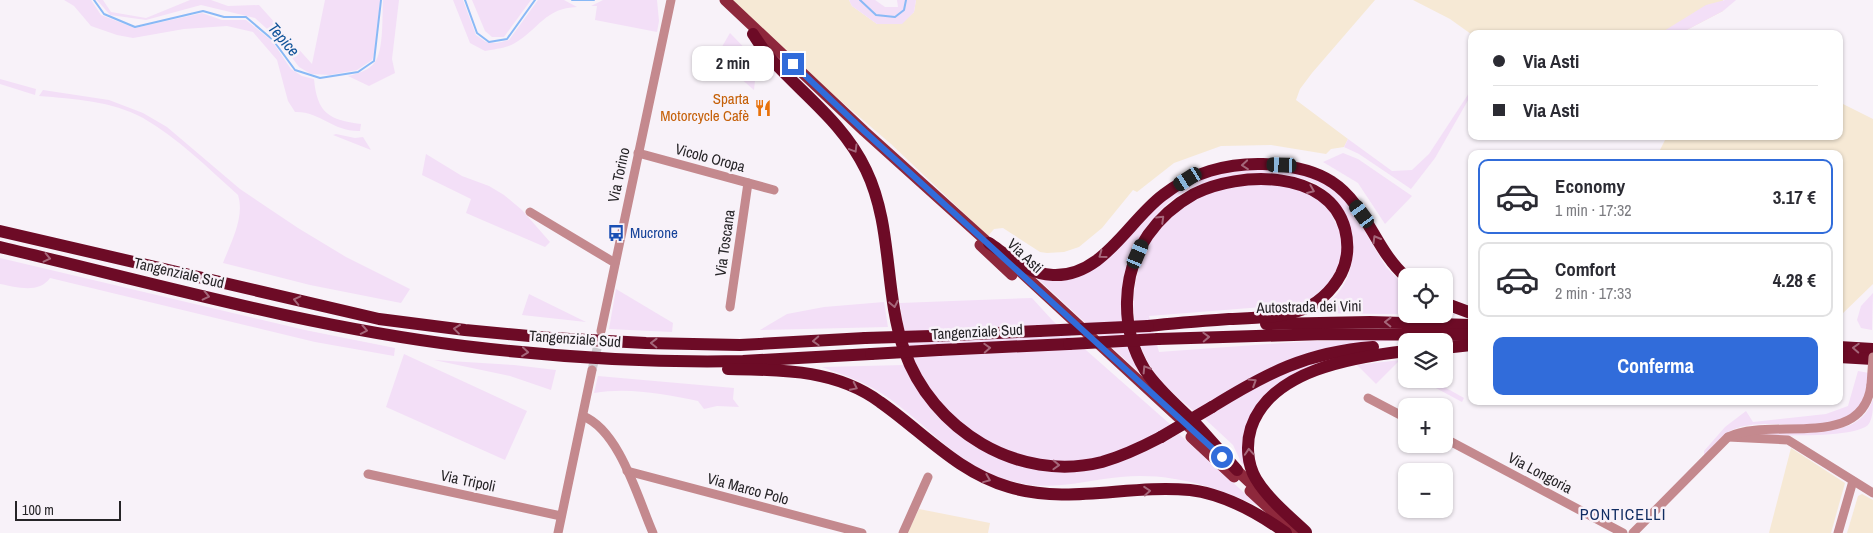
<!DOCTYPE html>
<html lang="it">
<head>
<meta charset="utf-8">
<style>
  :root { --surface:#fff; --page:#f7f7f7; --text:#2b2b33; --muted:#7c7c81; --line:#e1e1e2; --accent:#316cda }
  body { margin:0; font-family:"Archivo Narrow",sans-serif; background:var(--page); color:var(--text); height:100vh; display:flex; flex-direction:column; font-size:19px; white-space:nowrap }
  * { box-sizing:border-box; margin:0 }
  p { font-size:16px; color:var(--muted) }
  .icon { flex:none; width:28px; height:28px; fill:none; stroke:currentColor; stroke-width:2; stroke-linecap:round; stroke-linejoin:round }
  .map { position:relative; flex:1; overflow:hidden }
  .drawer { position:absolute; left:1468px; top:150px; width:375px; height:255px; display:flex; flex-direction:column; background:var(--surface); border-radius:10px; box-shadow:0 1px 4px #0004 }
  .drawer>* { flex:none }
  .hud { position:absolute; left:1468px; top:30px; width:375px; height:110px; border-radius:10px; box-shadow:0 1px 4px #0004; display:grid; align-content:center; height:110px; padding:0 25px; background:var(--surface) }
  .tools { position:absolute; left:1398px; top:268px; display:grid; gap:10px }
  .tools a { display:grid; place-items:center; width:55px; height:55px; border-radius:10px; background:var(--surface); box-shadow:0 1px 4px #0004; font-size:25px }
  .scale { position:absolute; left:15px; bottom:12px; width:106px; box-sizing:border-box; padding-left:5px; border:2px solid #262427; border-top:0; font-size:14px; line-height:18px; white-space:nowrap; color:#262427; -webkit-text-stroke:4px #f8f2f9; paint-order:stroke }
  .end { position:absolute; width:22px; height:22px; margin:-11px; border:6px solid #316cda; background:#fff; box-shadow:0 0 0 2px #fff }
  .from { border-radius:50% }
  .bubble { position:absolute; height:35px; border-radius:10px; background:var(--surface); box-shadow:0 1px 4px #0004; font-size:16px; font-weight:700; line-height:35px; text-align:center }
  .car { position:absolute; width:15px; height:30px; margin:-15px -8px; border-radius:6px; box-shadow:0 0 4px 1px #0007; background:linear-gradient(#222 24%,#8ab4d8 0 40%,#222 0 76%,#8ab4d8 0 86%,#222 0) }
  .hud b { display:flex; align-items:center; gap:18px; height:48px; font-size:19px }
  .hud b+b { border-top:1px solid var(--line) }
  .hud i { width:12px; height:12px; background:var(--text) }
  ul { padding:9px 0 0; list-style:none }
  li { display:flex; align-items:center; gap:15px; height:75px; margin:0 10px 8px; padding:0 15px; border:2px solid var(--line); border-radius:10px }
  li div { flex:1 }
  li b { display:block; font-size:19px }
  li em { font-style:normal; font-weight:700 }
  li.current { border-color:var(--accent) }
  li>.icon { width:45px; height:45px; stroke-width:1.5 }
  .primary-button { display:flex; gap:10px; margin-top:auto; padding:10px 25px }
  .primary-button a { flex:1; height:58px; border-radius:10px; background:var(--accent); color:#fff; font-size:20px; font-weight:700; line-height:58px; text-align:center }
  .map>svg:first-child { display:block }
  .commercial { fill:#f7e8d5 }
  .industrial { fill:#f6e9d5 }
  .green { fill:#f3dff7 }
  .lines { fill:none; stroke-linecap:round; stroke-linejoin:round }
  .stream { stroke:#89b9f6; stroke-width:2 }
  .minor-tunnel { stroke:#cec9cf; stroke-width:9; stroke-dasharray:9 4.5; stroke-linecap:butt }
  .minor { stroke:#c4898e; stroke-width:9 }
  .major { stroke:#8e283c; stroke-width:11 }
  .highway { stroke:#6d0b26; stroke-width:12 }
  .minor-bridge { stroke:#c4898e; stroke-width:9 }
  .highway-bridge { stroke:#6d0b26; stroke-width:12 }
  .oneway { stroke:#a5677a }
  .route { stroke:#316cda; stroke-width:6 }
  .labels { text-anchor:middle; stroke-width:5; stroke-linejoin:round; paint-order:stroke }
  .food-label { font-size:15px; fill:#c56008; stroke:#f8f2f9; text-anchor:end }
  .street-label { font-size:15px; fill:#262427; stroke:#f8f2f9 }
  .transit-label { font-size:15px; fill:#164399; stroke:#f8f2f9; text-anchor:start }
  .water-label { font-size:16px; font-style:italic; fill:#105399; stroke:#f8f2f9 }
  .neighbourhood-label { font-size:16px; letter-spacing:1px; fill:#112d62; stroke:#f8f2f9 }
</style>
</head>
<body>
<div class="map">
<svg width="1873" height="533" viewBox="0 0 1873 533">
  <rect width="100%" height="100%" fill="#f8f2f9"/>
  <polygon class="commercial" points="919,509 990,523 988,533 907,533"/>
  <g class="industrial">
    <polygon points="730,0 849,0 852,6 877,24 901,24 914,12 916,0 1375,0 1312,73 1300,89 1296,100 1348,139 1344,147 1331,149 1326,154 1271,145 1221,146 1174,163 1137,192 1133,190 1102,228 1079,247 1064,252 1047,253 1040,252 1003,228 994,229 988,236 891,144 822,85"/>
    <polygon points="1413,0 1723,0 1723,11 1679,34 1471,34 1450,19"/>
    <polygon points="1839,102 1873,119 1873,284 1839,317 1839,154 1658,154 1667,136 1839,136"/>
    <polygon points="1791,448 1845,483 1831,533 1769,533"/>
    <polygon points="1862,494 1873,500 1873,533 1847,533 1858,496"/>
  </g>
  <g class="green">
    <path d="M64 0H91L101 15 135 28 202 13 222 20H246L272 41 291 69 302 76 314 79C317 113 329 120 361 124L360 131C333 132 320 111 295 112L288 101 277 60 253 32 227 26 184 29 133 38 117 35 91 26 74 6Z"/>
    <polygon points="97,0 103,0 111,12 146,18 190,0 211,0 228,6 259,5 312,64 325,0 380,0 376,49 372,60 357,70 330,75 311,74 299,67 278,39 255,18 201,5 146,20 110,15"/>
    <path d="M383 0H399L392 59 395 73 369 86 348 76C357 74 370 70 375 62 384 50 382 15 383 0Z"/>
    <path d="M453 0H463L476 35 486 42 497 43 509 40 538 0H564L577 7C545 8 539 29 515 43 507 48 494 49 485 51L470 43Z"/>
    <polygon points="472,0 531,0 504,37 492,37 485,31"/>
    <polygon points="603,0 657,0 659,21 657,32 595,20 597,6 591,6"/>
    <polygon points="849,0 875,0 885,7 898,7 897,0 916,0 914,12 902,24 877,24 852,6"/>
    <polygon points="1725,0 1736,0 1723,11 1679,34 1659,34 1706,5"/>
    <polygon points="730,33 757,61 754,90 716,57"/>
    <polygon points="0,79 36,89 35,95 0,84"/>
    <path d="M43 90 109 100 143 113 167 127 240 189 298 228 346 257 410 289 401 303 310 285 223 263C231 242 245 217 238 195 208 168 178 138 143 118 112 101 74 99 39 96Z"/>
    <polygon points="1471,90 1471,95 1435,158 1411,189 1359,154 1344,147 1348,139 1392,171 1412,170 1429,154"/>
    <polygon points="336,134 355,138 363,137 371,150 333,135"/>
    <polygon points="1343,153 1358,159 1412,196 1385,224 1358,183 1323,162"/>
    <polygon points="426,154 462,176 489,186 504,195 522,210 550,242 545,247 466,213 471,199 422,175"/>
    <path d="M1235 169 1288 170 1325 183 1345 198 1386 267 1406 287V314H1444V309L1456 315 1311 313C1319 307 1332 301 1338 293 1365 260 1353 204 1316 184 1276 163 1181 175 1156 217 1150 228 1146 241 1141 252 1136 265 1126 281 1124 294 1123 305 1139 361 1143 376L1038 279C1052 280 1069 282 1083 275 1117 259 1142 217 1171 194 1190 180 1213 175 1235 169Z"/>
    <path d="M1257 184C1274 185 1292 186 1307 192 1321 197 1330 208 1335 222 1338 227 1342 233 1343 239 1351 266 1322 293 1302 304L1149 316 1159 352 1310 341 1399 340 1363 343 1322 351 1195 412C1176 396 1153 377 1143 352 1120 296 1140 228 1195 198 1214 188 1236 186 1257 184Z"/>
    <path d="M0 258 305 330 395 348 394 356 315 342 50 278C39 294 16 287 0 284Z"/>
    <polygon points="616,289 673,323 672,332 609,329"/>
    <polygon points="1873,293 1872,330 1861,328 1857,320 1861,306"/>
    <polygon points="529,294 586,322 522,315"/>
    <path d="M1032 298 1053 321 1171 425C1143 443 1110 460 1076 462 1011 466 938 423 914 363 906 344 902 323 900 303Z"/>
    <polygon points="884,302 888,327 760,330 787,314 824,307"/>
    <polygon points="404,354 527,411 505,460 386,407"/>
    <polygon points="1342,355 1298,375 1250,420 1251,474 1241,462 1233,445 1204,418 1283,371"/>
    <polygon points="434,360 514,365 556,370 551,390 510,376"/>
    <polygon points="1400,360 1376,384 1357,365"/>
    <path d="M904 365 924 400 943 421 977 448 1008 460 1110 463 1145 452 1179 434 1260 507C1216 487 1171 472 1121 477 1087 480 1053 491 1019 483 956 469 931 425 881 393 862 381 843 375 822 367Z"/>
    <path d="M1858 371 1869 373C1867 382 1867 398 1861 406 1835 441 1768 413 1732 430 1721 436 1712 447 1704 456V451L1725 427 1746 411 1753 422 1826 414 1848 406Z"/>
    <path d="M598 376 734 388 733 399 739 407 717 406 704 409 698 401C664 394 629 387 594 393Z"/>
    <polygon points="1419,379 1430,379 1464,398 1462,402"/>
    <path d="M1873 399C1873 408 1873 419 1868 425 1852 439 1781 434 1758 436L1750 433C1773 432 1837 434 1854 423 1864 417 1869 410 1873 399Z"/>
  </g>
  <g class="lines">
    <g class="stream">
      <polyline points="94,0 104,14 135,27 203,11 224,17 246,17 273,40 295,70 320,78 358,72 374,61 381,0"/>
      <polyline points="465,0 477,33 489,42 507,39 535,0"/>
      <polyline points="572,0 594,0"/>
      <polyline points="860,0 876,15 895,17 904,10 906,0"/>
    </g>
    <polyline class="minor-tunnel" points="592,370 600,336"/>
    <g class="minor">
      <polyline points="638,153 774,190"/>
      <polyline points="530,212 615,263"/>
      <polyline points="730,307 748,183"/>
      <polyline points="601,331 671,0"/>
      <polyline points="1368,398 1406,418"/>
      <path d="M583 416C620 431 638 499 653 533"/>
      <polyline points="1728,437 1788,440 1873,493"/>
      <polyline points="1444,438 1623,533"/>
      <polyline points="627,471 862,533"/>
      <polyline points="368,474 561,516"/>
      <polyline points="558,533 592,370"/>
      <polyline points="903,533 928,477"/>
      <path d="M1633 533 1728 437C1771 416 1863 452 1871 385"/>
      <polyline points="1838,533 1853,481"/>
    </g>
    <g class="major">
      <polyline points="725,0 864,131 995,249"/>
      <polyline points="980,245 1012,275"/>
      <polyline points="1009,261 1203,440"/>
      <polyline points="1191,437 1234,477"/>
      <polyline points="1230,464 1262,494"/>
      <polyline points="1250,491 1296,533"/>
    </g>
    <g class="highway">
      <path d="M753 34C759 43 765 53 773 61 806 97 844 124 866 170 893 226 884 292 904 350 932 430 1018 483 1102 462 1123 456 1142 447 1161 437"/>
      <polyline points="0,231 379,319 465,330 551,338 646,343 740,345 865,338"/>
      <path d="M989 243C1008 256 1028 274 1053 275 1103 277 1128 221 1163 195 1191 173 1227 163 1263 164 1285 165 1313 169 1332 182 1366 204 1375 250 1406 277"/>
      <path d="M0 247C153 283 307 327 464 346 556 357 650 363 743 361 786 359 828 356 871 354"/>
      <polyline points="1444,303 1471,313"/>
      <polyline points="1266,324 1370,322 1471,325"/>
      <path d="M1148 326C1175 323 1201 321 1229 319 1252 318 1276 318 1298 311 1316 306 1332 291 1341 274 1348 260 1349 245 1345 229 1329 169 1239 171 1194 194 1176 204 1160 218 1148 235 1121 274 1120 329 1145 370 1158 390 1179 407 1196 424 1210 439 1223 455 1237 470"/>
      <polyline points="932,336 1039,331"/>
      <polyline points="1158,339 1325,334 1471,335"/>
      <polyline points="1839,347 1873,349"/>
      <polyline points="1444,348 1471,345"/>
      <polyline points="939,350 1069,344"/>
      <polyline points="1839,357 1873,359"/>
      <path d="M728 369C781 370 835 369 880 402 923 432 957 472 1009 487 1068 505 1129 484 1190 490 1224 494 1258 513 1286 533"/>
      <path d="M1212 407C1267 373 1307 352 1373 347"/>
      <path d="M1306 532C1289 516 1268 499 1256 479 1247 464 1246 444 1251 428 1270 370 1354 357 1406 351"/>
    </g>
    <polyline class="minor-bridge" points="1871,385 1873,357"/>
    <g class="highway-bridge">
      <polyline points="1039,331 1148,326"/>
      <polyline points="865,338 932,336"/>
      <polyline points="1069,344 1158,339"/>
      <polyline points="871,354 939,350"/>
      <polyline points="1161,437 1212,407"/>
    </g>
  </g>
  <defs><path id="oneway-chevron" d="M-2-3.5L2.5 0L-2 3.5" fill="none" stroke-width="1.6" stroke-linecap="round" stroke-linejoin="round" transform="scale(1.25)"/></defs>
  <g class="oneway">
    <use href="#oneway-chevron" transform="translate(854 149) rotate(59)"/>
    <use href="#oneway-chevron" transform="translate(1245 165) rotate(175)"/>
    <use href="#oneway-chevron" transform="translate(1311 190) rotate(23)"/>
    <use href="#oneway-chevron" transform="translate(1161 219) rotate(-44)"/>
    <use href="#oneway-chevron" transform="translate(1376 239) rotate(-120)"/>
    <use href="#oneway-chevron" transform="translate(1102 255) rotate(144)"/>
    <use href="#oneway-chevron" transform="translate(47 258) rotate(13)"/>
    <use href="#oneway-chevron" transform="translate(206 296) rotate(13)"/>
    <use href="#oneway-chevron" transform="translate(297 300) rotate(-167)"/>
    <use href="#oneway-chevron" transform="translate(894 304) rotate(79)"/>
    <use href="#oneway-chevron" transform="translate(1388 322) rotate(-179)"/>
    <use href="#oneway-chevron" transform="translate(457 329) rotate(-173)"/>
    <use href="#oneway-chevron" transform="translate(364 330) rotate(11)"/>
    <use href="#oneway-chevron" transform="translate(1206 337) rotate(-2)"/>
    <use href="#oneway-chevron" transform="translate(816 341) rotate(177)"/>
    <use href="#oneway-chevron" transform="translate(654 343) rotate(-179)"/>
    <use href="#oneway-chevron" transform="translate(987 348) rotate(-3)"/>
    <use href="#oneway-chevron" transform="translate(1856 348) rotate(-177)"/>
    <use href="#oneway-chevron" transform="translate(525 352) rotate(6)"/>
    <use href="#oneway-chevron" transform="translate(1146 369) rotate(-122)"/>
    <use href="#oneway-chevron" transform="translate(1253 382) rotate(-32)"/>
    <use href="#oneway-chevron" transform="translate(854 387) rotate(26)"/>
    <use href="#oneway-chevron" transform="translate(1249 452) rotate(-94)"/>
    <use href="#oneway-chevron" transform="translate(1056 465) rotate(2)"/>
    <use href="#oneway-chevron" transform="translate(987 479) rotate(22)"/>
    <use href="#oneway-chevron" transform="translate(1147 491) rotate(-4)"/>
  </g>
  <g class="lines">
    <polyline class="route" points="793,64 864,131 1222,457"/>
  </g>
  <defs>
    <g id="restaurant-bare" transform="scale(1.35)"><path d="M-5-6h1v4h1v-4h1v4h1v-4h1v5L-1.5 .5V6h-2V.5L-5-1ZM5-6V6H3V1.5H1.5Q1.5-4 5-6Z" fill="#e8710a" stroke="#f8f2f9" stroke-width="2.5" paint-order="stroke"/></g>
    <g id="bus-bare" transform="scale(1.35)"><path d="M-5-6H5V4H4V6H2V4H-2V6H-4V4H-5ZM-3.5-4V0h7V-4ZM-3.5 1.2v1.5H-2V1.2ZM2 1.2v1.5H3.5V1.2Z" fill="#1a4fb4" stroke="#f8f2f9" stroke-width="2.5" paint-order="stroke"/></g>
  </defs>
  <g fill-rule="evenodd">
    <use href="#restaurant-bare" x="763" y="108"/>
    <use href="#bus-bare" x="616" y="233"/>
  </g>
  <g class="labels">
    <g class="food-label">
      <text x="749" y="104">Sparta<tspan x="749" dy="17">Motorcycle Cafè</tspan></text>
    </g>
    <g class="street-label">
      <text transform="translate(710 158) rotate(15)" y="5">Vicolo Oropa</text>
      <text transform="translate(619 175) rotate(-78)" y="5">Via Torino</text>
      <text transform="translate(725 243) rotate(-82)" y="5">Via Toscana</text>
      <text transform="translate(1025 256) rotate(43)" y="5">Via Asti</text>
      <text transform="translate(179 273) rotate(13)" y="5">Tangenziale Sud</text>
      <text transform="translate(1309 307) rotate(-1)" y="5">Autostrada dei Vini</text>
      <text transform="translate(977 332) rotate(-3)" y="5">Tangenziale Sud</text>
      <text transform="translate(575 339) rotate(4)" y="5">Tangenziale Sud</text>
      <text transform="translate(1540 473) rotate(28)" y="5">Via Longoria</text>
      <text transform="translate(468 481) rotate(12)" y="5">Via Tripoli</text>
      <text transform="translate(748 489) rotate(15)" y="5">Via Marco Polo</text>
    </g>
    <g class="transit-label">
      <text x="630" y="238">Mucrone</text>
    </g>
    <g class="water-label">
      <text transform="translate(284 39) rotate(49)" y="6">Tepice</text>
    </g>
    <g class="neighbourhood-label">
      <text x="1623" y="520">PONTICELLI</text>
    </g>
  </g>
</svg>
<div class="tools">
<a><svg class="icon" aria-label="locate" viewBox="0 0 24 24"><circle cx="12" cy="12" r="6"/><path d="M12 2v4M12 18v4M2 12h4M18 12h4"/></svg></a>
<a><svg class="icon" aria-label="layers" viewBox="0 0 24 24"><path d="M12 4l9 5-9 5-9-5zM3 14l9 5 9-5"/></svg></a>
<a>+</a>
<a>−</a>
</div>
<div class="scale">100 m</div>
<i class="end from" style="left:1222px;top:457px"></i>
<i class="end" style="left:793px;top:64px"></i>
<div class="bubble" style="left:692px;top:46px;width:82px">2 min</div>
<i class="car" style="left:1282px;top:165px;rotate:272deg"></i>
<i class="car" style="left:1188px;top:179px;rotate:238deg"></i>
<i class="car" style="left:1362px;top:214px;rotate:324deg"></i>
<i class="car" style="left:1138px;top:254px;rotate:23deg"></i>
<div class="hud">
<b><i class="from"></i>Via Asti</b>
<b><i></i>Via Asti</b>
</div>
<section class="drawer">
<ul>
<li class="current"><svg class="icon" aria-label="car" viewBox="0 0 24 24"><path d="M5 17H2v-5l4-1 3-4h7l3 4 3 1v5h-3M9 17h6M6 11h13"/><circle cx="7" cy="17" r="2"/><circle cx="17" cy="17" r="2"/></svg><div><b>Economy</b><p>1 min · 17:32</p></div><em>3.17 €</em></li>
<li><svg class="icon" aria-label="car" viewBox="0 0 24 24"><path d="M5 17H2v-5l4-1 3-4h7l3 4 3 1v5h-3M9 17h6M6 11h13"/><circle cx="7" cy="17" r="2"/><circle cx="17" cy="17" r="2"/></svg><div><b>Comfort</b><p>2 min · 17:33</p></div><em>4.28 €</em></li>
</ul>
<div class="primary-button"><a>Conferma</a></div>
</section>
</div>
</body>
</html>
